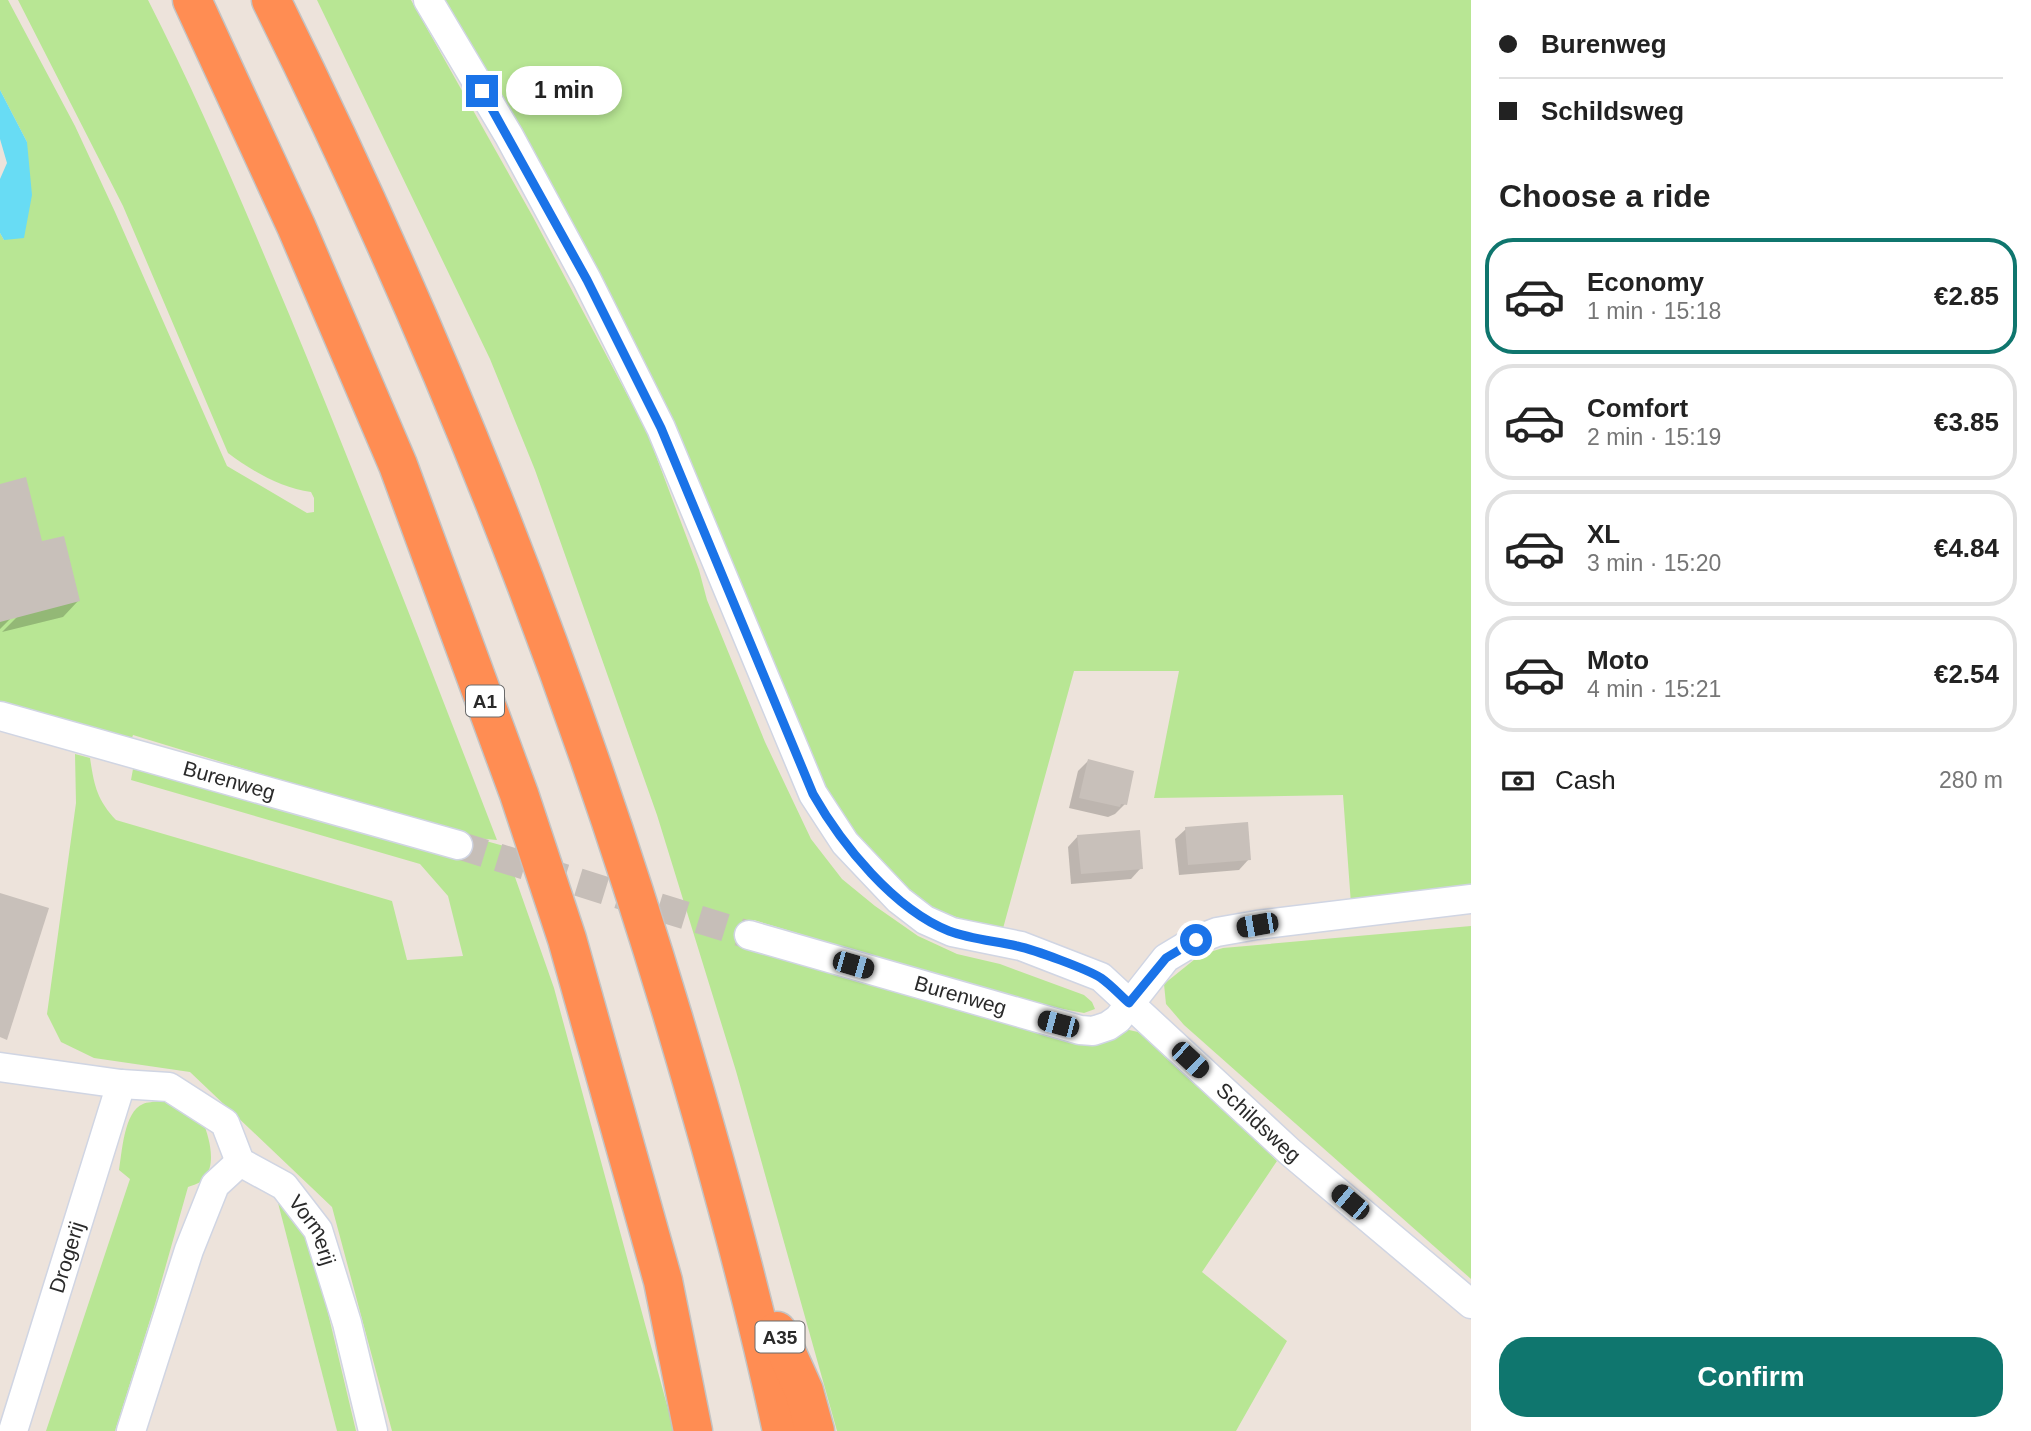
<!DOCTYPE html>
<html lang="en">
<head>
<meta charset="utf-8">
<style>
  :root { --surface:#fff; --page:#f6f6f6; --text:#222; --muted:#767676; --line:#e0e0e0; --accent:#0f766e }
  body { margin:0; font-family:Helvetica,sans-serif; background:var(--page); color:var(--text); height:100vh; display:flex; flex-direction:column; font-size:26px; white-space:nowrap }
  * { box-sizing:border-box; margin:0 }
  p { font-size:23px; color:var(--muted) }
  .icon { flex:none; width:38px; height:38px; fill:none; stroke:currentColor; stroke-width:2; stroke-linecap:round; stroke-linejoin:round }
  .map { position:relative; flex:1; overflow:hidden }
  .panel { display:flex; flex-direction:column; background:var(--surface); width:560px }
  .panel>* { flex:none }
  .banner { display:grid; align-content:center; height:154px; padding:0 28px; background:var(--surface) }
  .end { position:absolute; width:32px; height:32px; margin:-16px; border:9px solid #1a73e8; background:#fff; box-shadow:0 0 0 4px #fff }
  .from { border-radius:50% }
  .bubble { position:absolute; height:49px; border-radius:24px; background:var(--surface); box-shadow:0 4px 10px #0003; font-size:23px; font-weight:600; line-height:49px; text-align:center }
  .car { position:absolute; width:21px; height:42px; margin:-21px -10px; border-radius:9px; box-shadow:0 0 5px 2px #0007; background:linear-gradient(#222 24%,#8ab4d8 0 40%,#222 0 76%,#8ab4d8 0 86%,#222 0) }
  .banner b { display:flex; align-items:center; gap:24px; height:66px; font-size:26px }
  .banner b+b { border-top:2px solid var(--line) }
  .banner i { width:18px; height:18px; background:var(--text) }
  ul { padding:0; list-style:none }
  li { display:flex; align-items:center; gap:21px; height:116px; margin:0 14px 10px; padding:0 14px; border:4px solid var(--line); border-radius:28px }
  li div { flex:1 }
  li b { display:block; font-size:26px }
  li em { font-style:normal; font-weight:600 }
  li.active { border-color:var(--accent) }
  li>.icon { width:63px; height:63px; stroke-width:1.5 }
  h2 { padding:0 28px; font-size:32px; line-height:84px }
  .pay { display:flex; align-items:center; gap:18px; height:77px; padding:0 28px; font-size:26px }
  .pay p { margin-inline-start:auto }
  .cta { display:flex; gap:14px; margin-top:auto; padding:14px 28px }
  .cta a { flex:1; height:80px; border-radius:28px; background:var(--accent); color:#fff; font-size:28px; font-weight:600; line-height:80px; text-align:center }
  main { display:flex; flex:1; min-height:0 }
  .map>svg:first-child { display:block }
  .green { fill:#b8e694 }
  .water { fill:#68dcf4 }
  .shadow { fill:#0003 }
  .building { fill:#c8c0ba }
  .lines { fill:none; stroke-linecap:round; stroke-linejoin:round }
  .street-tunnel { stroke:#c6beb8; stroke-width:28; stroke-dasharray:28 14; stroke-linecap:butt }
  .street-casing { stroke:#d0d5e3; stroke-width:31 }
  .highway-casing { stroke:#c3c3c3; stroke-width:41 }
  .street { stroke:#fff; stroke-width:28 }
  .highway { stroke:#ff8d53; stroke-width:38 }
  .route { stroke:#1a73e8; stroke-width:9 }
  .labels { text-anchor:middle; stroke-width:6; stroke-linejoin:round; paint-order:stroke }
  .shield { fill:#fff; stroke:#6a6a6a; stroke-width:2 }
  .shield-label { font-size:19px; font-weight:bold; fill:#2a2a2a }
  .street-label { font-size:21px; fill:#2a2a2a; stroke:#fff }
</style>
</head>
<body>
<main>
<div class="map">
<svg width="1471" height="1431" viewBox="0 0 1471 1431">
  <rect width="100%" height="100%" fill="#ede3db"/>
  <g class="green">
    <path d="M0 0H8L75 126 115 212 227 466 307 513 314 512V498L311 492C281 488 252 471 228 453L123 206 18 0H148C200 102 244 207 289 314 361 488 429 664 497 840L475 838 504 846 554 988 674 1431H392L332 1207 190 1072 94 1058 61 1042 47 1014 76 803 75 754 90 758C94 785 97 800 116 820L392 901 407 960 463 956 448 896 420 864 131 780 133 769 455 854 458 834 133 735 131 741 0 705V233L4 240 27 142 0 90Z"/>
    <polygon points="317,0 411,0 533,217 647,432 699,570 707,600 765,742 811,839 842,879 875,906 918,936 957,954 1000,964 1084,995 1092,1002 1095,1009 1084,1013 1032,1003 754,920 746,943 1138,1032 1169,1055 1277,1161 1202,1272 1287,1341 1236,1431 837,1431 736,1071 657,815 535,470 490,359"/>
    <polygon points="442,0 1471,0 1471,892 1351,904 1343,795 1154,798 1179,671 1074,671 1002,932 932,909 879,867 846,828 820,779 754,615 706,502"/>
    <polygon points="1471,926 1471,1279 1184,1025 1166,1004 1164,984 1200,955 1223,948"/>
    <path d="M159 1101 176 1104 203 1122C209 1137 217 1164 204 1179 201 1183 193 1185 188 1187L155 1304 115 1431H46L130 1179 119 1170C122 1153 124 1111 143 1104 147 1102 154 1102 159 1101Z"/>
    <polygon points="277,1199 301,1218 324,1296 356,1431 337,1431"/>
  </g>
  <polygon class="water" points="0,90 27,142 32,195 24,238 4,240 0,233 0,179 7,163 0,139"/>
  <g class="shadow">
    <polygon points="0,486 40,541 78,601 63,617 2,632 17,617 12,617 0,629"/>
    <polygon points="1088,761 1125,804 1115,814 1108,817 1069,808 1078,771"/>
    <polygon points="1186,829 1249,859 1239,870 1179,875 1175,839"/>
    <polygon points="1078,836 1141,868 1131,879 1071,884 1068,847"/>
  </g>
  <g class="building">
    <polygon points="26,477 42,541 64,536 80,601 0,622 0,484"/>
    <polygon points="1088,759 1134,771 1127,805 1121,804 1120,807 1079,798"/>
    <polygon points="1248,822 1251,860 1188,865 1185,827"/>
    <polygon points="1140,830 1143,869 1081,874 1077,835"/>
    <polygon points="0,893 49,908 7,1040 0,1037"/>
  </g>
  <g class="lines">
    <polyline class="street-tunnel" points="458,845 749,935"/>
    <g class="street-casing">
      <g id="street">
        <path id="s1" d="M428 0 509 136 587 280 661 428 813 794 845 843 899 900 925 920 952 932 1021 946 1101 977 1290 1152 1471 1304"/>
        <path id="s2" d="M0 716 458 845"/>
        <path id="s3" d="M749 935 1080 1030 1093 1031 1108 1026 1118 1019 1166 958 1196 940 1217 932 1257 925 1471 899"/>
        <path id="s4" d="M0 1067 121 1084 169 1087 225 1123 240 1162 284 1186 318 1230 347 1323 373 1431"/>
        <path id="s5" d="M13 1431 121 1084"/>
        <polyline points="131,1431 189,1250 215,1185 240,1162"/>
      </g>
    </g>
    <g class="highway-casing">
      <g id="highway">
        <polyline points="192,0 296,226 398,465 519,794 567,939 663,1281 693,1431"/>
        <path d="M271 0C433 327 568 667 673 1017 714 1154 752 1291 782 1431"/>
        <polyline points="777,1331 804,1391 815,1431"/>
      </g>
    </g>
    <use href="#street" class="street"/>
    <use href="#highway" class="highway"/>
  </g>
  <g class="lines">
    <path class="route" d="M482 91 587 280 661 428 813 794C842 845 894 909 949 931 970 939 995 941 1017 946 1035 950 1087 969 1101 978 1111 985 1120 995 1129 1003L1166 958 1196 940"/>
  </g>
  <g class="labels">
    <g class="shield">
      <rect x="466" y="685.5" width="38" height="31" rx="5"/>
      <rect x="755.5" y="1321.5" width="49" height="31" rx="5"/>
    </g>
    <g class="shield-label">
      <text x="485" y="708">A1</text>
      <text x="780" y="1344">A35</text>
    </g>
    <g class="street-label">
      <text dy="7" stroke="none"><textPath href="#s2" startOffset="238">Burenweg</textPath></text>
      <text dy="7" stroke="none"><textPath href="#s3" startOffset="220">Burenweg</textPath></text>
      <text dy="7" stroke="none"><textPath href="#s1" startOffset="1454">Schildsweg</textPath></text>
      <text dy="7" stroke="none"><textPath href="#s4" startOffset="382">Vormerij</textPath></text>
      <text dy="7" stroke="none"><textPath href="#s5" startOffset="182">Drogerij</textPath></text>
    </g>
  </g>
</svg>
<i class="end from" style="left:1196px;top:940px"></i>
<i class="end" style="left:482px;top:91px"></i>
<div class="bubble" style="left:506px;top:66px;width:116px">1 min</div>
<i class="car" style="left:1257px;top:925px;rotate:260deg"></i>
<i class="car" style="left:853px;top:965px;rotate:106deg"></i>
<i class="car" style="left:1058px;top:1024px;rotate:285deg"></i>
<i class="car" style="left:1190px;top:1060px;rotate:133deg"></i>
<i class="car" style="left:1350px;top:1202px;rotate:310deg"></i>
</div>
<section class="panel">
<div class="banner">
<b><i class="from"></i>Burenweg</b>
<b><i></i>Schildsweg</b>
</div>
<h2>Choose a ride</h2>
<ul>
<li class="active"><svg class="icon" aria-label="car" viewBox="0 0 24 24"><path d="M5 17H2v-5l4-1 3-4h7l3 4 3 1v5h-3M9 17h6M6 11h13"/><circle cx="7" cy="17" r="2"/><circle cx="17" cy="17" r="2"/></svg><div><b>Economy</b><p>1 min · 15:18</p></div><em>€2.85</em></li>
<li><svg class="icon" aria-label="car" viewBox="0 0 24 24"><path d="M5 17H2v-5l4-1 3-4h7l3 4 3 1v5h-3M9 17h6M6 11h13"/><circle cx="7" cy="17" r="2"/><circle cx="17" cy="17" r="2"/></svg><div><b>Comfort</b><p>2 min · 15:19</p></div><em>€3.85</em></li>
<li><svg class="icon" aria-label="car" viewBox="0 0 24 24"><path d="M5 17H2v-5l4-1 3-4h7l3 4 3 1v5h-3M9 17h6M6 11h13"/><circle cx="7" cy="17" r="2"/><circle cx="17" cy="17" r="2"/></svg><div><b>XL</b><p>3 min · 15:20</p></div><em>€4.84</em></li>
<li><svg class="icon" aria-label="car" viewBox="0 0 24 24"><path d="M5 17H2v-5l4-1 3-4h7l3 4 3 1v5h-3M9 17h6M6 11h13"/><circle cx="7" cy="17" r="2"/><circle cx="17" cy="17" r="2"/></svg><div><b>Moto</b><p>4 min · 15:21</p></div><em>€2.54</em></li>
</ul>
<div class="pay"><svg class="icon" aria-label="cash" viewBox="0 0 24 24"><path d="M3 7h18v10H3z"/><circle cx="12" cy="12" r="2"/></svg>Cash<p>280 m</p></div>
<div class="cta"><a>Confirm</a></div>
</section>
</main>
</body>
</html>
